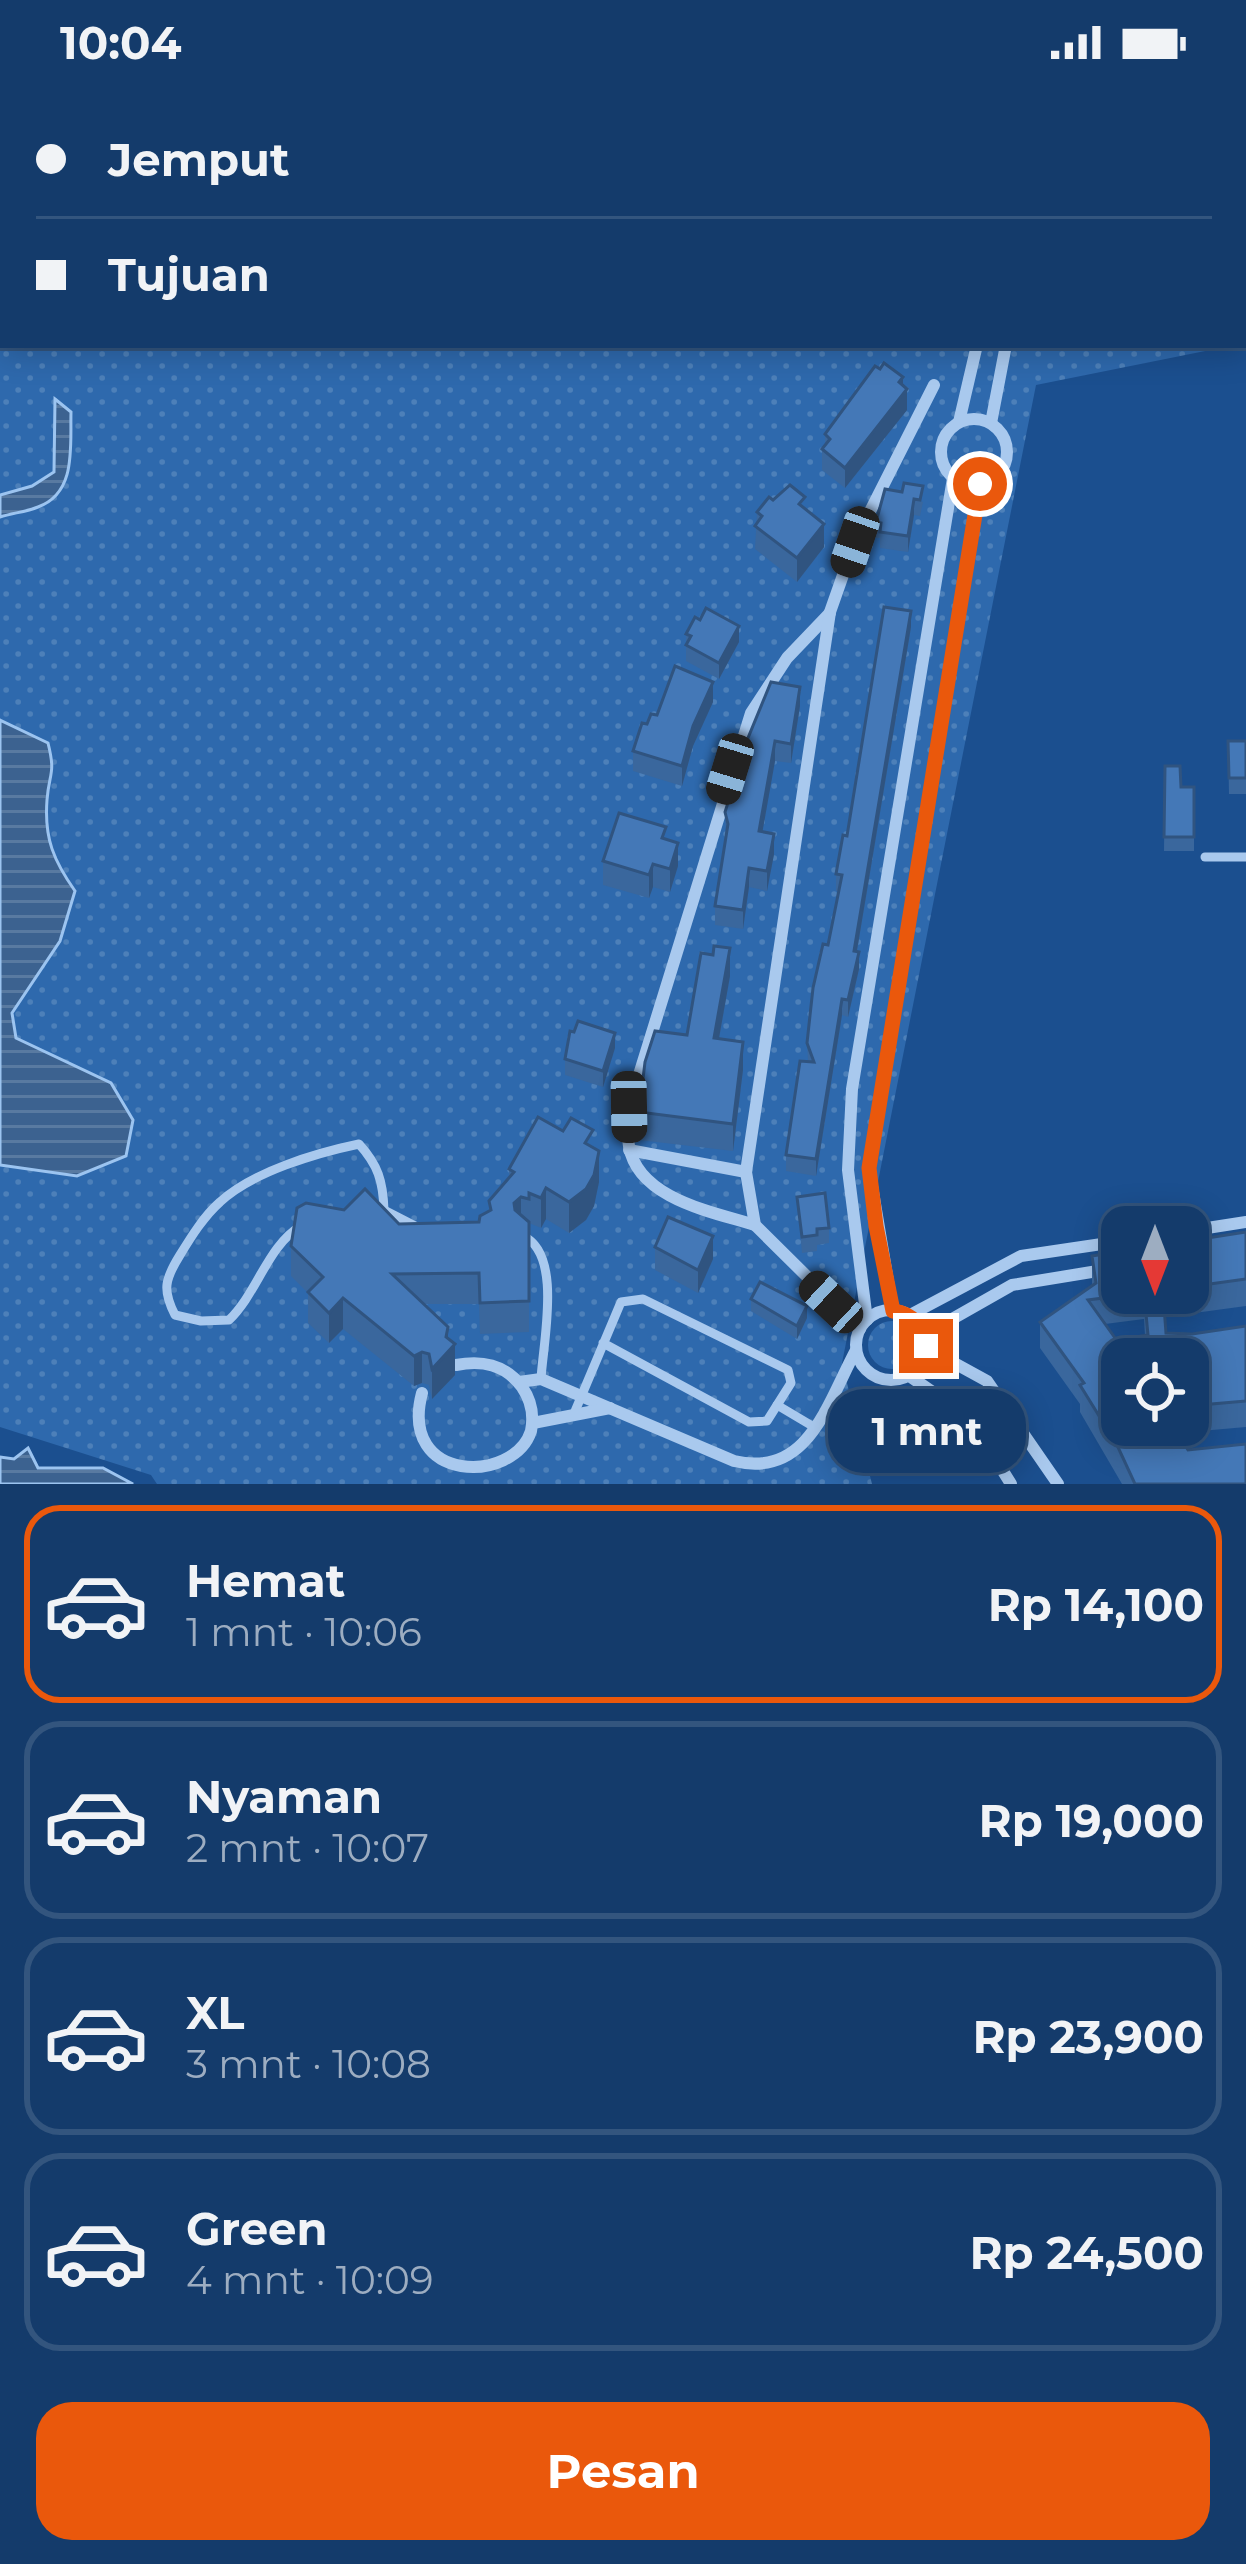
<!DOCTYPE html>
<html lang="id">
<head>
<meta charset="utf-8">
<style>
  :root { --surface:#143b6b; --page:#214673; --text:#f1f3f6; --muted:#9dadc1; --line:#33557e; --accent:#ea580c }
  body { margin:0; font-family:Montserrat,sans-serif; background:var(--page); color:var(--text); height:100vh; display:flex; flex-direction:column; font-size:45px; white-space:nowrap }
  * { box-sizing:border-box; margin:0 }
  p { font-size:39px; color:var(--muted) }
  .icon { flex:none; width:66px; height:66px; fill:none; stroke:currentColor; stroke-width:2; stroke-linecap:round; stroke-linejoin:round }
  .map { position:relative; height:1400px; overflow:hidden }
  .sheet { display:flex; flex-direction:column; background:var(--surface); flex:1 }
  .sheet>* { flex:none }
  .guide { position:absolute; left:0px; top:0px; width:1248px; height:264px; box-shadow:0 6px 30px #0003,0 0 0 3px var(--line); display:grid; align-content:center; height:264px; padding:0 36px; background:var(--surface) }
  .needle { width:78px; rotate:180deg }
  .tools { position:absolute; left:1101px; top:1122px; display:grid; gap:24px }
  .tools a { display:grid; place-items:center; width:108px; height:108px; border-radius:24px; background:var(--surface); box-shadow:0 6px 30px #0003,0 0 0 3px var(--line); font-size:60px }
  .end { position:absolute; width:54px; height:54px; margin:-27px; border:15px solid #ea580c; background:#fff; box-shadow:0 0 0 6px #fff }
  .from { border-radius:50% }
  .bubble { position:absolute; height:84px; border-radius:36px; background:var(--surface); box-shadow:0 6px 30px #0003,0 0 0 3px var(--line); font-size:39px; font-weight:700; line-height:84px; text-align:center }
  .car { position:absolute; width:36px; height:72px; margin:-36px -18px; border-radius:15px; box-shadow:0 0 9px 3px #0007; background:linear-gradient(#222 24%,#8ab4d8 0 40%,#222 0 76%,#8ab4d8 0 86%,#222 0) }
  .guide b { display:flex; align-items:center; gap:42px; height:114px; font-size:45px }
  .guide b+b { border-top:3px solid var(--line) }
  .guide i { width:30px; height:30px; background:var(--text) }
  ul { padding:21px 0 0; list-style:none }
  li { display:flex; align-items:center; gap:36px; height:198px; margin:0 24px 18px; padding:0 12px; border:6px solid var(--line); border-radius:36px }
  li div { flex:1 }
  li b { display:block; font-size:45px }
  li em { font-style:normal; font-weight:700 }
  li.selected { border-color:var(--accent) }
  li>.icon { width:108px; height:108px; stroke-width:1.5 }
  .cta { display:flex; gap:24px; margin-top:auto; padding:24px 36px }
  .cta a { flex:1; height:138px; border-radius:36px; background:var(--accent); color:#fff; font-size:48px; font-weight:700; line-height:138px; text-align:center }
  .status { display:flex; justify-content:space-between; align-items:center; height:84px; padding:0 60px; background:var(--surface); direction:ltr }
  .status svg { height:33px; fill:currentColor }
  .map>svg:first-child { display:block }
  .grass { fill:url(#grass-dots) }
  .water { fill:url(#water-rules); stroke:#9cc4f0; stroke-width:3 }
  .lines { fill:none; stroke-linecap:round; stroke-linejoin:round }
  .service { stroke:#a9c9ee; stroke-width:9 }
  .minor { stroke:#a9c9ee; stroke-width:12 }
  .wall { fill:#3a679d; fill-rule:evenodd }
  .shaded-wall { fill:#305480 }
  .building { fill:#4478b7; stroke:#305480; stroke-width:3 }
  .route { stroke:#ea580c; stroke-width:15 }
</style>
</head>
<body>
<div class="status"><b>10:04</b><svg viewBox="0 0 49 12"><path d="M0 12V9h3v3zM5 12V6h3v6zM10 12V3h3v9zM15 12V0h3v12zM26 1h20v11H26zM47 4h2v5h-2z"/></svg></div>
<div class="map">
<svg width="1246" height="1400" viewBox="0 0 1246 1400">
  <defs>
    <pattern id="grass-dots" width="8" height="8" patternUnits="userSpaceOnUse" patternTransform="scale(3)"><rect width="8" height="8" fill="#2e69ad"/><path d="M2 2h.1M6 6h.1" fill="none" stroke="#4d80b9" stroke-width="1.8" stroke-linecap="round"/></pattern>
    <pattern id="water-rules" width="6" height="5" patternUnits="userSpaceOnUse" patternTransform="scale(3)"><rect width="6" height="5" fill="#3c6290"/><path d="M0 2.5h6" fill="none" stroke="#597aa1"/></pattern>
  </defs>
  <rect width="100%" height="100%" fill="#1b4f8f"/>
  <g class="grass">
    <polygon points="0,0 1246,0 1245,259 1245,3 3,3 3,261 1235,261 1036,301 842,1279 872,1400 157,1400 151,1391 0,1343"/>
    <circle cx="892" cy="1261" r="24"/>
  </g>
  <g class="water">
    <path d="M55 315 71 328C70 362 77 409 38 423 26 428 12 429 0 433V411L32 402 54 388Z"/>
    <path d="M0 636 48 659C56 691 49 688 47 716 44 755 54 777 75 807L60 857 12 929 16 954 111 999 133 1036 126 1072 77 1092 0 1081Z"/>
    <polygon points="28,1364 38,1384 103,1384 133,1400 0,1400 0,1373 14,1375"/>
  </g>
  <g class="lines">
    <g class="service">
      <polyline points="1205,773 1246,773"/>
      <polyline points="375,1125 384,1126 419,1144"/>
      <path d="M302 1141C267 1162 258 1208 229 1236L201 1237 175 1231C162 1206 165 1195 180 1171 191 1153 204 1132 220 1118 252 1088 316 1069 359 1060 378 1081 383 1097 384 1126"/>
      <path d="M523 1152C563 1170 543 1258 541 1295"/>
      <polyline points="777,1321 814,1343"/>
      <polyline points="573,1332 621,1218 643,1215 788,1286 791,1299 767,1337 749,1338 603,1259"/>
    </g>
    <g class="minor">
      <polyline points="1074,3 1077,0"/>
      <polyline points="1110,3 1113,0"/>
      <circle cx="974" cy="368" r="33"/>
      <polyline points="959,338 977,261"/>
      <polyline points="991,339 1006,261"/>
      <polyline points="629,1066 746,1088"/>
      <path d="M755 1141C713 1128 638 1115 629 1062 627 1050 629 1035 629 1023L751 629 787 574 830 529"/>
      <polyline points="1188,1147 1246,1138"/>
      <circle cx="891" cy="1261" r="35"/>
      <polyline points="893,1227 869,1084 980,400"/>
      <polyline points="910,1231 1021,1172 1122,1157"/>
      <polyline points="867,1236 848,1086 852,1005 953,394"/>
      <polyline points="860,1245 755,1141 746,1088 830,528 855,457 934,301"/>
      <polyline points="924,1251 1012,1201 1122,1183"/>
      <polyline points="925,1263 987,1297 1058,1400"/>
      <polyline points="908,1291 970,1334 1011,1400"/>
      <path d="M519 1298 541 1295 734 1377C808 1395 827 1320 856 1266"/>
      <path d="M422 1309C398 1400 514 1400 531 1347 534 1332 531 1316 522 1303 505 1280 482 1276 456 1281"/>
      <polyline points="533,1339 610,1324"/>
    </g>
  </g>
  <g class="wall">
    <polygon points="903,301 907,326 845,404 822,386 822,365 825,361 825,350"/>
    <polygon points="885,405 923,418 920,432 914,431 908,468 880,464 880,454 876,454 876,438"/>
    <polygon points="773,416 805,425 824,463 797,498 755,465 757,428"/>
    <polygon points="700,536 739,558 719,595 686,577 686,550"/>
    <polygon points="911,543 857,867 859,885 848,933 842,931 816,1092 786,1087 786,1071 808,977 807,959 839,807 836,807 836,790"/>
    <polygon points="713,618 693,662 682,702 633,687 633,667 647,640 657,631"/>
    <polygon points="800,622 791,679 775,677 762,748 774,770 767,807 749,803 743,845 715,841 715,822 726,753 725,728 739,701"/>
    <polygon points="1228,657 1246,657 1246,710 1229,710"/>
    <polygon points="1165,682 1181,703 1194,703 1194,767 1164,767"/>
    <polygon points="666,755 678,782 670,808 653,803 649,814 603,801 603,777"/>
    <polygon points="730,892 719,955 743,986 733,1067 639,1056 639,1028 687,951"/>
    <polygon points="574,948 615,964 603,1003 565,991 565,975"/>
    <polygon points="593,1063 599,1098 594,1122 586,1136 569,1149 546,1135 541,1144 529,1139 529,1248 480,1250 479,1220 424,1220 448,1255 455,1291 432,1315 429,1301 422,1299 414,1302 343,1245 329,1259 308,1239 308,1209 291,1192 291,1162 399,1140 479,1138 489,1127 489,1117 509,1093 509,1085"/>
    <polygon points="797,1113 829,1144 829,1159 817,1161 817,1167 802,1169"/>
    <path d="M1246 1148V1222L1165 1233 1166 1249 1192 1250 1246 1242V1343L1178 1349 1188 1366 1246 1400H1122L1080 1328V1320L1040 1264V1238L1092 1201V1172L1122 1209H1188V1157ZM1144 1235 1145 1252H1141V1275H1188V1341H1122L1105 1240Z"/>
    <polygon points="655,1163 713,1175 698,1209 655,1186"/>
    <polygon points="751,1215 807,1234 797,1255 751,1227"/>
  </g>
  <g class="shaded-wall">
    <polygon points="903,293 903,311 907,305 907,326 845,404 845,384"/>
    <polygon points="914,415 914,431 908,468 908,452"/>
    <polygon points="824,440 824,463 797,498 797,474"/>
    <polygon points="911,527 911,543 854,884 854,867"/>
    <polygon points="739,542 739,558 719,595 719,579"/>
    <polygon points="713,598 713,618 693,662 682,702 682,682 693,642"/>
    <polygon points="800,603 800,622 791,679 791,660"/>
    <polygon points="775,657 775,677 759,767 759,747"/>
    <polygon points="774,750 774,770 767,807 767,787"/>
    <polygon points="678,759 678,782 670,808 670,785"/>
    <polygon points="653,780 653,803 649,814 649,791"/>
    <polygon points="749,784 749,803 743,845 743,826"/>
    <polygon points="730,864 730,892 714,982 714,954"/>
    <polygon points="859,868 859,885 848,933 848,916"/>
    <polygon points="842,915 842,931 816,1092 816,1075"/>
    <polygon points="615,949 615,964 603,1003 603,987"/>
    <polygon points="743,958 743,986 733,1067 733,1040"/>
    <polygon points="599,1067 599,1098 594,1122 586,1136 569,1149 569,1118"/>
    <polygon points="546,1104 546,1135 541,1144 541,1114"/>
    <polygon points="521,1113 521,1143 514,1150 514,1119"/>
    <polygon points="713,1152 713,1175 698,1209 698,1186"/>
    <polygon points="343,1214 343,1245 329,1259 329,1229"/>
    <polygon points="807,1222 807,1234 797,1255 797,1242"/>
    <polygon points="448,1243 448,1267 455,1260 455,1291 432,1315 432,1285"/>
    <polygon points="422,1268 422,1299 414,1302 414,1272"/>
  </g>
  <g class="building">
    <polygon points="884,279 903,293 899,298 907,305 845,384 822,365 830,355 825,350 875,282 880,285"/>
    <polygon points="904,399 923,402 920,416 914,415 908,452 880,448 881,439 876,438 885,405 902,408"/>
    <polygon points="790,401 805,413 799,420 824,440 797,474 755,442 762,432 757,428 769,413 773,416"/>
    <polygon points="884,523 911,527 854,867 859,868 848,916 842,915 816,1075 786,1071 800,977 814,978 807,959 813,904 823,860 828,861 842,791 836,790 843,751 847,752"/>
    <polygon points="706,524 739,542 719,579 686,561 691,552 686,550 695,533 700,536"/>
    <polygon points="675,582 713,598 693,642 682,682 633,667 642,639 647,640 651,630 657,631"/>
    <polygon points="771,598 800,603 791,660 775,657 759,747 774,750 767,787 749,784 743,826 715,822 728,740 725,728 734,700 739,701 748,654"/>
    <polygon points="1228,657 1246,657 1246,694 1229,694"/>
    <polygon points="1165,682 1180,682 1181,703 1194,703 1194,753 1164,753"/>
    <polygon points="619,729 666,743 662,754 678,759 670,785 653,780 649,791 603,777"/>
    <polygon points="714,862 730,864 714,954 743,958 733,1040 639,1028 645,978 655,947 687,951 701,869 713,871"/>
    <polygon points="578,937 615,949 603,987 565,975 570,947 574,948"/>
    <polygon points="538,1033 563,1047 571,1034 593,1046 585,1059 599,1067 594,1091 586,1105 569,1118 546,1104 541,1114 529,1109 529,1115 521,1113 514,1119 515,1126 529,1138 529,1217 480,1219 479,1189 392,1190 448,1243 446,1253 455,1260 432,1285 429,1270 422,1268 414,1272 343,1214 329,1229 308,1208 323,1193 291,1162 297,1124 306,1119 344,1126 365,1105 399,1140 479,1138 480,1132 491,1126 489,1117 514,1088 509,1085"/>
    <polygon points="825,1109 829,1144 817,1145 817,1151 802,1153 797,1113"/>
    <polygon points="668,1133 713,1152 698,1186 655,1163"/>
    <polygon points="1246,1148 1246,1195 1188,1203 1188,1157"/>
    <polygon points="1122,1167 1122,1209 1142,1209 1088,1216 1130,1275 1122,1275 1122,1341 1173,1341 1188,1366 1246,1360 1246,1400 1135,1400 1117,1361 1080,1301 1084,1299 1040,1238 1096,1199 1092,1172"/>
    <polygon points="760,1198 807,1222 797,1242 751,1215"/>
    <polygon points="1144,1209 1163,1209 1166,1249 1192,1250 1246,1242 1246,1317 1188,1322 1188,1275 1143,1275 1141,1252 1148,1251"/>
  </g>
  <g class="lines">
    <path class="route" d="M926 1262C922 1242 914 1230 893 1227L876 1142 869 1084 980 400"/>
  </g>
</svg>
<div class="tools">
<a><svg class="needle" viewBox="-14 -14 28 28"><path d="M0-13l5 13h-10z" fill="#e53935"/><path d="M0 13l5-13h-10z" fill="#9dadc1"/></svg></a>
<a><svg class="icon" aria-label="locate" viewBox="0 0 24 24"><circle cx="12" cy="12" r="6"/><path d="M12 2v4M12 18v4M2 12h4M18 12h4"/></svg></a>
</div>
<i class="end from" style="left:980px;top:400px"></i>
<i class="end" style="left:926px;top:1262px"></i>
<div class="bubble" style="left:828px;top:1305px;width:198px">1 mnt</div>
<i class="car" style="left:855px;top:458px;rotate:199deg"></i>
<i class="car" style="left:730px;top:685px;rotate:197deg"></i>
<i class="car" style="left:629px;top:1023px;rotate:179deg"></i>
<i class="car" style="left:831px;top:1218px;rotate:313deg"></i>
<div class="guide">
<b><i class="from"></i>Jemput</b>
<b><i></i>Tujuan</b>
</div>
</div>
<section class="sheet">
<ul>
<li class="selected"><svg class="icon" aria-label="car" viewBox="0 0 24 24"><path d="M5 17H2v-5l4-1 3-4h7l3 4 3 1v5h-3M9 17h6M6 11h13"/><circle cx="7" cy="17" r="2"/><circle cx="17" cy="17" r="2"/></svg><div><b>Hemat</b><p>1 mnt · 10:06</p></div><em>Rp 14,100</em></li>
<li><svg class="icon" aria-label="car" viewBox="0 0 24 24"><path d="M5 17H2v-5l4-1 3-4h7l3 4 3 1v5h-3M9 17h6M6 11h13"/><circle cx="7" cy="17" r="2"/><circle cx="17" cy="17" r="2"/></svg><div><b>Nyaman</b><p>2 mnt · 10:07</p></div><em>Rp 19,000</em></li>
<li><svg class="icon" aria-label="car" viewBox="0 0 24 24"><path d="M5 17H2v-5l4-1 3-4h7l3 4 3 1v5h-3M9 17h6M6 11h13"/><circle cx="7" cy="17" r="2"/><circle cx="17" cy="17" r="2"/></svg><div><b>XL</b><p>3 mnt · 10:08</p></div><em>Rp 23,900</em></li>
<li><svg class="icon" aria-label="car" viewBox="0 0 24 24"><path d="M5 17H2v-5l4-1 3-4h7l3 4 3 1v5h-3M9 17h6M6 11h13"/><circle cx="7" cy="17" r="2"/><circle cx="17" cy="17" r="2"/></svg><div><b>Green</b><p>4 mnt · 10:09</p></div><em>Rp 24,500</em></li>
</ul>
<div class="cta"><a>Pesan</a></div>
</section>
</body>
</html>
